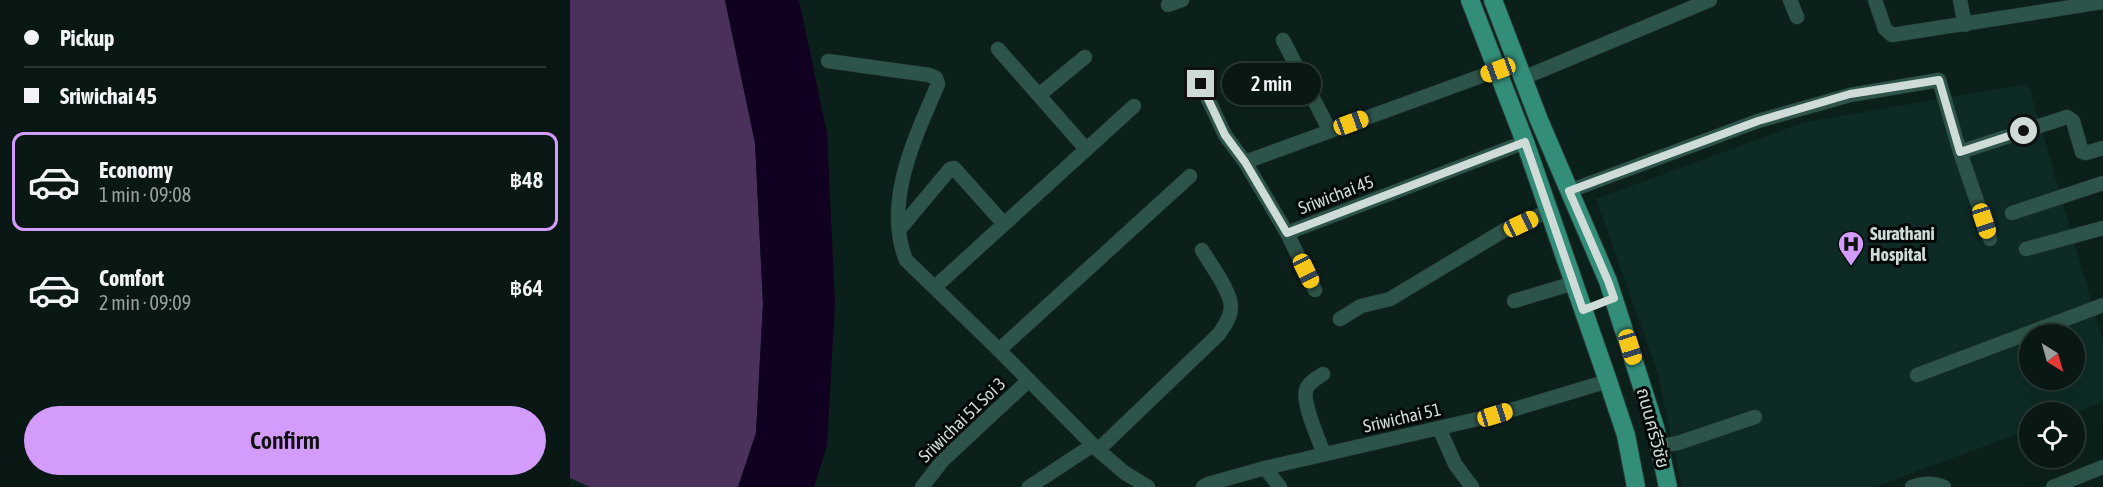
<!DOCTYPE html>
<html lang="en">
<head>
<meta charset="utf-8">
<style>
  :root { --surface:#091814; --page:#12211d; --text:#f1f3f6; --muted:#99a0a0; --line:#293734; --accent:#d39cfc }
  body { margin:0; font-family:"Asap Condensed","Noto Sans Thai",sans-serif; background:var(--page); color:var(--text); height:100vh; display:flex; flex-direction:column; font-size:22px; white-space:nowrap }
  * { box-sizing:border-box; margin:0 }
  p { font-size:20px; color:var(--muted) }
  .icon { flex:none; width:33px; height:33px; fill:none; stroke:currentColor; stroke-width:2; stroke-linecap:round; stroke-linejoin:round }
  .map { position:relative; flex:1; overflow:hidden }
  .sheet { display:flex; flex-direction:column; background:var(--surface); width:570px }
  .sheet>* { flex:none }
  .banner { display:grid; align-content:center; height:132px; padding:0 24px; background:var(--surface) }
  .needle { width:39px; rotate:143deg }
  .buttons { position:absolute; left:1449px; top:324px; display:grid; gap:12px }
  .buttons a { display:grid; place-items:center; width:66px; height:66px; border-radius:50%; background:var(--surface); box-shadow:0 6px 24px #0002,0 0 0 2px var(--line); font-size:30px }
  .end { position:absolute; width:27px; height:27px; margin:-14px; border:8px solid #cfdbd7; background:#111; box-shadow:0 0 0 3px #111 }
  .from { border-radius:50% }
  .bubble { position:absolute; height:42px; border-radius:21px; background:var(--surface); box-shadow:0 6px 24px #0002,0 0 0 2px var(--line); font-size:20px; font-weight:600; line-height:42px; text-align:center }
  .car { position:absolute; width:18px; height:36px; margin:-18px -9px; border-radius:8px; box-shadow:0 0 4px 2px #0007; background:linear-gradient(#f5c518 24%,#345 0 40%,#f5c518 0 76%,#345 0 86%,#f5c518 0) }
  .banner b { display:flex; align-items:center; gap:21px; height:57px; font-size:22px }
  .banner b+b { border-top:2px solid var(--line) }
  .banner i { width:15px; height:15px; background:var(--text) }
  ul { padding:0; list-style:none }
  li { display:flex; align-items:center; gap:18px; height:99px; margin:0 12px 9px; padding:0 12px; border:3px solid transparent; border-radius:12px }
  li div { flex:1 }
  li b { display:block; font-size:22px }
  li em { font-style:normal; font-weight:600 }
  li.active { border-color:var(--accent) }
  li>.icon { width:54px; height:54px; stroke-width:1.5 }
  .cta { display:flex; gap:12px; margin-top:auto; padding:12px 24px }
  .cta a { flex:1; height:69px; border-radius:36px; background:var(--accent); color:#111; font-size:24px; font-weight:600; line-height:69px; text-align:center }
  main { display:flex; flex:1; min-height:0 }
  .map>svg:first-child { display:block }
  .built { fill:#0d2a24; fill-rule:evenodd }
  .green { fill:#4a315c }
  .water { fill:#11001f }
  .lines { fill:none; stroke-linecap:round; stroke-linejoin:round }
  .minor-casing { stroke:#273a35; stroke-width:15 }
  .major-casing { stroke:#273a35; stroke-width:20 }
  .minor { stroke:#2d544a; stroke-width:14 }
  .major { stroke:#328d79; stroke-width:18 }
  .route { stroke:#cfdbd7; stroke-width:8 }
  .labels { text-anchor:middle; stroke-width:6; stroke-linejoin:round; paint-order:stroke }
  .street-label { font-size:18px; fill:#cfdbd7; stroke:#020806 }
  .poi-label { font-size:18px; font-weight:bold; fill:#cfdbd7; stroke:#020806; text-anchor:start }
</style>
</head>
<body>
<main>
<section class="sheet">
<div class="banner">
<b><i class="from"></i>Pickup</b>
<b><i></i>Sriwichai 45</b>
</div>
<ul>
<li class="active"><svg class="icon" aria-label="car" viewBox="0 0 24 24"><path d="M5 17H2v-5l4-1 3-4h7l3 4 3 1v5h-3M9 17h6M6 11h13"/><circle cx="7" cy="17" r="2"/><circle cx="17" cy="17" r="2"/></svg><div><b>Economy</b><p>1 min · 09:08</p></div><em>฿48</em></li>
<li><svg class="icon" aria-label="car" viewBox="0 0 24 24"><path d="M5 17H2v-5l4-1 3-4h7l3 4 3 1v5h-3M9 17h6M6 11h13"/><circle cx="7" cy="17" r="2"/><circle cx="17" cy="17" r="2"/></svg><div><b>Comfort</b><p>2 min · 09:09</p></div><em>฿64</em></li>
</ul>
<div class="cta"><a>Confirm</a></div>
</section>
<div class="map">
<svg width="1533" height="487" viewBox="0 0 1533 487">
  <rect width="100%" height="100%" fill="#0c201b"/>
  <path class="built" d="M1458 84 1533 342V402L1505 413 1460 412 1459 430 1304 487H1112L1087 371 1026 199 1235 122ZM1460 334H1504V380H1460Z"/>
  <polygon class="green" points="0,0 155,0 185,143 193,303 186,433 168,487 20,487 0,478"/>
  <polygon class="water" points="155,0 229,0 257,133 265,303 257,446 244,487 168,487 186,433 193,303 185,143"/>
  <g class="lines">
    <g class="minor-casing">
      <g id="minor">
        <polyline points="1220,0 1227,17"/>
        <polyline points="1305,0 1315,29 1322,35 1533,2"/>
        <polyline points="1390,0 1395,25"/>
        <polyline points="598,5 612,0"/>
        <polyline points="713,40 760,131"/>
        <polyline points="428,49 516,149"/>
        <path d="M258 61 359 75 366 78 368 84C345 138 313 202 336 260L429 350 528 450 555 473 578 487"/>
        <polyline points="953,78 1140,0"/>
        <polyline points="631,84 655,135 675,162 717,233 955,142"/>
        <polyline points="469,95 515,57"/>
        <polyline points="1390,152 1497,117 1503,121 1512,152 1516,153 1533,148"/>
        <polyline points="675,162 928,70"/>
        <polyline points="999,191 1188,121 1280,95 1369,80 1390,152 1420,239"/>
        <polyline points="1442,213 1533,183"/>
        <polyline points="329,230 380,169 384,168 434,224"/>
        <polyline points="717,233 745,290"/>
        <polyline points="1456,249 1533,228"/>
        <polyline points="365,287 564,106"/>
        <polyline points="944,301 1004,283"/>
        <polyline points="770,319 791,306 820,299 933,231 979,211"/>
        <polyline points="429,350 620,176"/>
        <path d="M753 374C747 378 738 383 736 390 732 403 749 440 754 454"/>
        <polyline points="1347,375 1533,305"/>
        <polyline points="869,428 885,464 902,487"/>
        <polyline points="1090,446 1108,443 1185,417"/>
        <path d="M528 450 649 334C654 326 661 318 661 307 661 291 640 264 632 250"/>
        <polyline points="695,468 710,487"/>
        <polyline points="352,487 373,460 459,380"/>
        <polyline points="459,487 523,445"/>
        <polyline points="633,487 638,484 695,468 925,415 1038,381"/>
        <path d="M1342 487C1353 483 1363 482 1374 487"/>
        <polyline points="1483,487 1533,467"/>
      </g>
    </g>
    <g class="major-casing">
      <g id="major">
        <polyline points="900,0 955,142 1038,381 1056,435 1066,487"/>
        <polyline points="923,0 969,120 1038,281 1085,427 1098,487"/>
      </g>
    </g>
    <use href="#minor" class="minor"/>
    <use href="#major" class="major"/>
  </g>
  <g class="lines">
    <polyline class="route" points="631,84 655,135 675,162 717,233 955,142 1013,310 1044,298 1038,281 999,191 1188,121 1280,94 1369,80 1390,152 1454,131"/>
  </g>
  <defs>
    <g id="hospital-pin" transform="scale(1.35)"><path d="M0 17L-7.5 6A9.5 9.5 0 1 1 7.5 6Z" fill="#d39cfc" stroke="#020806"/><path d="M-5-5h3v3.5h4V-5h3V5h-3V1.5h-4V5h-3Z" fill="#111"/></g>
  </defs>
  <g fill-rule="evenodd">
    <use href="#hospital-pin" x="1281" y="244"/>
  </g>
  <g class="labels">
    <g class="street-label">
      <text transform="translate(766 195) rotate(-21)" y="6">Sriwichai 45</text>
      <text transform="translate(832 418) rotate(-13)" y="6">Sriwichai 51</text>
      <text transform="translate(392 420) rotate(-44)" y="6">Sriwichai 51 Soi 3</text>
      <text transform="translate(1083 428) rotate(75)" y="6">ถนนศรีวิชัย</text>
    </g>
    <g class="poi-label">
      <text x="1300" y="240">Surathani<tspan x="1300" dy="21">Hospital</tspan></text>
    </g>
  </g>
</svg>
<div class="buttons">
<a><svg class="needle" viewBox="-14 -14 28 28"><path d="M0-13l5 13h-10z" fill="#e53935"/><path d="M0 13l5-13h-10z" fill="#99a0a0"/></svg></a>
<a><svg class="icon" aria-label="locate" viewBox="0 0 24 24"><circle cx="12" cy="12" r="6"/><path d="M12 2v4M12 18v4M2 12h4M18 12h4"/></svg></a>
</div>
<i class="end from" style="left:1454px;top:131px"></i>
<i class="end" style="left:631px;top:84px"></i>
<div class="bubble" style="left:652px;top:63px;width:99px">2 min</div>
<i class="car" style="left:928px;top:70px;rotate:250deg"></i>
<i class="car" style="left:781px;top:123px;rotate:70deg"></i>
<i class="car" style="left:1414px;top:221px;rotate:162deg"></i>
<i class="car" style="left:951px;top:224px;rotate:65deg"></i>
<i class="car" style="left:736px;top:271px;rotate:154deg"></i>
<i class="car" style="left:1060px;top:347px;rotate:163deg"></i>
<i class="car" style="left:925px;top:415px;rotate:73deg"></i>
</div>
</main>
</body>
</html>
